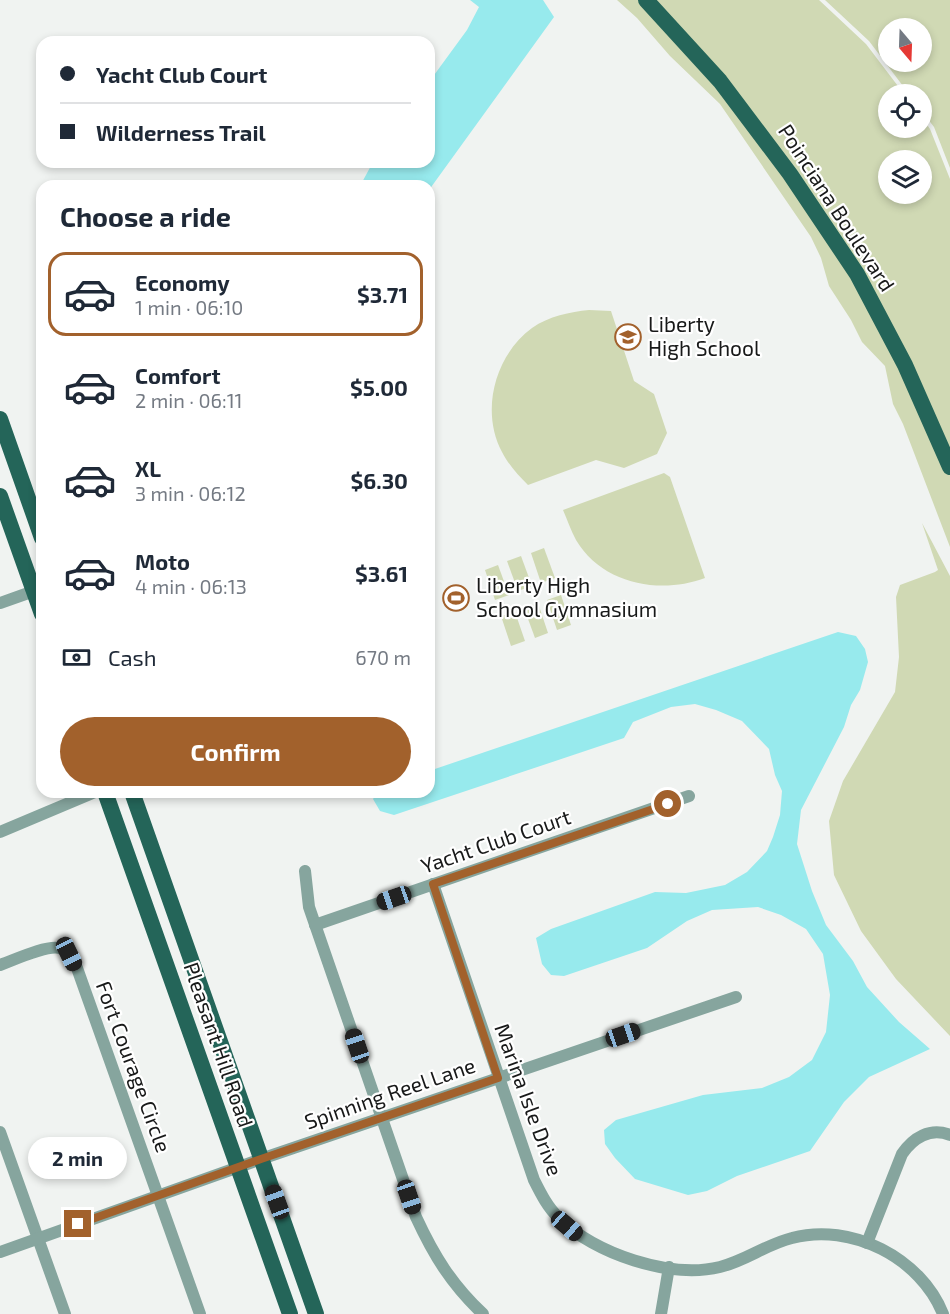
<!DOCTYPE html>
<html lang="en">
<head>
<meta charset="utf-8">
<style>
  :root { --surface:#fff; --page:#f2f2f3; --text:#1f2937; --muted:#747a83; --line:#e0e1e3; --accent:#a2612c }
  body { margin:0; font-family:"Exo 2",sans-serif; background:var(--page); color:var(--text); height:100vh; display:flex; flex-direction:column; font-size:22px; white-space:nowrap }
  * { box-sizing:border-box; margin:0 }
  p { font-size:20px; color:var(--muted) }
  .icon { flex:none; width:33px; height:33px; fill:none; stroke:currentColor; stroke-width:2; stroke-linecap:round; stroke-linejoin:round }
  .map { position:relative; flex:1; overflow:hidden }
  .drawer { position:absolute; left:36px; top:180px; width:399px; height:618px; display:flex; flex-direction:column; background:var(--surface); border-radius:18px; box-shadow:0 3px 9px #0003 }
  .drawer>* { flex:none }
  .hud { position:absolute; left:36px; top:36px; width:399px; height:132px; border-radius:18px; box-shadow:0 3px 9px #0003; display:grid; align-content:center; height:132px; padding:0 24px; background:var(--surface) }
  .needle { width:39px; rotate:161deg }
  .controls { position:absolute; left:878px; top:18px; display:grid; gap:12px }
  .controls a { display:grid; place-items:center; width:54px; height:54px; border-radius:50%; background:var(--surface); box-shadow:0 3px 9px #0003; font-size:30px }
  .end { position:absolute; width:27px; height:27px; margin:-14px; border:8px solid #a2612c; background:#fff; box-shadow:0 0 0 3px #fff }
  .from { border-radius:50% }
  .bubble { position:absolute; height:42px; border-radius:21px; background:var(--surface); box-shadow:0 3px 9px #0003; font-size:20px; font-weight:700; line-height:42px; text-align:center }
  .car { position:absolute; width:18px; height:36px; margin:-18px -9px; border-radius:8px; box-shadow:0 0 4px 2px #0007; background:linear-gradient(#222 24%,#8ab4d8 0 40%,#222 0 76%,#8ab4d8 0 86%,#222 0) }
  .hud b { display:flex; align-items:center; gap:21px; height:57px; font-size:22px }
  .hud b+b { border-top:2px solid var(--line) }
  .hud i { width:15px; height:15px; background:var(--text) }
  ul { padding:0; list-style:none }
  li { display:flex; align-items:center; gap:18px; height:84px; margin:0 12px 9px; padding:0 12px; border:3px solid transparent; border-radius:18px }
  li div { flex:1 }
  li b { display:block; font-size:22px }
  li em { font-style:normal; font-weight:700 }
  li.on { border-color:var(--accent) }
  li>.icon { width:54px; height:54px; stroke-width:1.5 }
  h2 { padding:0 24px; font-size:27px; line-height:72px }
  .pay { display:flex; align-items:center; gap:15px; height:66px; padding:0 24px; font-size:22px }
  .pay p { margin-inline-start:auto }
  .action { display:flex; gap:12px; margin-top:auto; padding:12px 24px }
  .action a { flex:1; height:69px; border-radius:36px; background:var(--accent); color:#fff; font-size:24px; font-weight:700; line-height:69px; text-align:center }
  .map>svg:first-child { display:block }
  .green { fill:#d0d9b4; fill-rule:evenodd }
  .water { fill:#97eaed }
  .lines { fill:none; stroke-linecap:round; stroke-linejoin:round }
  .minor { stroke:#86a59e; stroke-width:12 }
  .major { stroke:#246559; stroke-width:16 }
  .route { stroke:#a2612c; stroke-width:8 }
  .labels { text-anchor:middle; stroke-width:4.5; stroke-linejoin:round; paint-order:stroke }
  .street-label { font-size:21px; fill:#181919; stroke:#fff }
  .poi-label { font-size:21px; fill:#181919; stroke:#fff; text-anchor:start }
</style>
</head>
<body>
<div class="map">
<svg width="950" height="1314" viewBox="0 0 950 1314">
  <rect width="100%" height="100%" fill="#f0f3f1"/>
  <g class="green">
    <path d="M617 0H819L866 44 904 94H888V128H921V116L930 129 950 179V547L903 424 893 404 885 366 862 342 851 320 829 286 821 258 811 237 720 104 670 56 637 18ZM888 160H921V194H888Z"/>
    <path d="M825 0H950V168L934 127 921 110V94H909L869 41ZM888 28H921V62H888Z"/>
    <path d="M589 310 611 311 634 381 654 394 667 433 657 454 624 468 596 460 528 485C518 475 508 464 502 452 480 411 495 355 532 328 549 316 570 312 589 310Z"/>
    <path d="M664 473 670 477 705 578C660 595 602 584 576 540 571 531 567 519 563 510Z"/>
    <polygon points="922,523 950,576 950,1036 896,979 861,931 834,875 829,821 843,781 895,692 899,657 896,597 900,585 935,572 938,570"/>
    <polygon points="544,548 555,578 541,583 531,553"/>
    <polygon points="521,556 532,586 518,591 507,561"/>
    <polygon points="498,565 509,595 495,600 485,570"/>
    <polygon points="561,595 571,625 557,630 547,600"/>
    <polygon points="538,603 548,633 535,638 524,608"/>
    <polygon points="515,612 525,641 511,646 501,616"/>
  </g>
  <g class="water">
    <polygon points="470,0 543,0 554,17 429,190 429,186 360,186 373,162 429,162 429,82 467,30 479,7"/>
    <polygon points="838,632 856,636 865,649 868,662 860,690 851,705 844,727 801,810 797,844 812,891 826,925 853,961 867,987 899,1022 930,1049 869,1077 844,1102 810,1151 737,1176 707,1191 688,1195 635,1179 615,1158 605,1144 604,1130 616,1120 703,1095 762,1088 789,1077 812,1060 826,1032 830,995 823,954 806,929 781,915 758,907 712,910 687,921 647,948 564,976 551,975 542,964 536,938 551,929 655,892 686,893 725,885 747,872 767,851 773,837 780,815 782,791 775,775 769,749 742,721 716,710 695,704 671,707 633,722 624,738 394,815 380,811 373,799 378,792 429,792 429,771"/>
  </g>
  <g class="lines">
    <g class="minor">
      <polyline points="0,603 34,591"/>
      <polyline points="0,832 95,792"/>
      <path d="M305 871 309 907 416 1217C434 1256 452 1285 483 1314"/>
      <path d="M433 884 534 1180C541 1194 548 1208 559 1218 594 1254 671 1279 720 1267 745 1261 767 1244 792 1238 851 1222 921 1258 943 1314"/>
      <polyline points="315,925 689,796"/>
      <path d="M0 965C14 960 46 945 59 948 69 949 73 961 77 968L200 1314"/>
      <polyline points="0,1132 65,1314"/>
      <path d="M867 1243 902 1154C913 1138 930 1127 950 1135"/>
      <polyline points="0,1252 261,1159 736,997"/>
      <polyline points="661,1314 669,1267"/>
    </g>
    <g class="major">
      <polyline points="646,0 720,81 790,174 857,274 905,365 950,467"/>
      <polyline points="0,419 42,538"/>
      <polyline points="0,496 42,614"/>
      <polyline points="105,792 290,1314"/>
      <polyline points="132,792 316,1314"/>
    </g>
  </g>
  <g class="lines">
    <polyline class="route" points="78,1224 261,1159 498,1078 433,884 668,804"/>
  </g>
  <defs>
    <g id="school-ring" transform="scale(1.35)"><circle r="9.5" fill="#fff" stroke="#a2612c" stroke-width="1.5"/><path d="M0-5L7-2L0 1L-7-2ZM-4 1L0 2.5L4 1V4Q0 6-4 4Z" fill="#a2612c"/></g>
    <g id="stadium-ring" transform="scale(1.35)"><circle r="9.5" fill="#fff" stroke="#a2612c" stroke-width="1.5"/><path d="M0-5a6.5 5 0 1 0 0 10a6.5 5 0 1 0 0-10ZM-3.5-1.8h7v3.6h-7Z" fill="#a2612c"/></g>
  </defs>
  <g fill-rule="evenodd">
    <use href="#school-ring" x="628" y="337"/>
    <use href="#stadium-ring" x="456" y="598"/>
  </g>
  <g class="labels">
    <g class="street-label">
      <text transform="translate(836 208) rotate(57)" y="7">Poinciana Boulevard</text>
      <text transform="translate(496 842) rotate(-19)" y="7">Yacht Club Court</text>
      <text transform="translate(218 1045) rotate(71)" y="7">Pleasant Hill Road</text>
      <text transform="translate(133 1067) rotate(70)" y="7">Fort Courage Circle</text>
      <text transform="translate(390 1094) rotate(-19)" y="7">Spinning Reel Lane</text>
      <text transform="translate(528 1100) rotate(70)" y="7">Marina Isle Drive</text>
    </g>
    <g class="poi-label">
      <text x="648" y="332">Liberty<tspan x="648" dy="24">High School</tspan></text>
      <text x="476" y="593">Liberty High<tspan x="476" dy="24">School Gymnasium</tspan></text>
    </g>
  </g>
</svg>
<div class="controls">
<a><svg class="needle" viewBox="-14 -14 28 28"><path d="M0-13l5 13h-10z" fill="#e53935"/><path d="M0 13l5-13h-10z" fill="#747a83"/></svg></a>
<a><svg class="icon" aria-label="locate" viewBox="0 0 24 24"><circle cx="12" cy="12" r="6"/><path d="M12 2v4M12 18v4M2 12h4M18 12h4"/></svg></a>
<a><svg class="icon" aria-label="layers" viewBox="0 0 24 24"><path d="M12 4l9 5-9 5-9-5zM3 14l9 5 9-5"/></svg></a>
</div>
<i class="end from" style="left:668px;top:804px"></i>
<i class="end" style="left:78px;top:1224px"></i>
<div class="bubble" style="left:28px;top:1137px;width:99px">2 min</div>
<i class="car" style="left:394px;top:898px;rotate:251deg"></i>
<i class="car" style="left:69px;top:954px;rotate:154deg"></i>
<i class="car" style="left:623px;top:1035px;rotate:71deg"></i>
<i class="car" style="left:357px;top:1046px;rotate:341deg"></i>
<i class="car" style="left:409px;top:1197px;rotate:161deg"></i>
<i class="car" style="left:277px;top:1202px;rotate:340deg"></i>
<i class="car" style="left:567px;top:1226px;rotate:131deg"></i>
<div class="hud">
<b><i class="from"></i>Yacht Club Court</b>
<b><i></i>Wilderness Trail</b>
</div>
<section class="drawer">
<h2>Choose a ride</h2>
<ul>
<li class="on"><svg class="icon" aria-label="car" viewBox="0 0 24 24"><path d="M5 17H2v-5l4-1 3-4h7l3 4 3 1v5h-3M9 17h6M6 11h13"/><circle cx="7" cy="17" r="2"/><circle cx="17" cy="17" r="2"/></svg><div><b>Economy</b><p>1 min · 06:10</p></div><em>$3.71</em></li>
<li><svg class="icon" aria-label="car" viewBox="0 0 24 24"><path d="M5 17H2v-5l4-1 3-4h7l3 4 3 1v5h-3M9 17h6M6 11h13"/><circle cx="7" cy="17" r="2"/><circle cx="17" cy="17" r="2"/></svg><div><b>Comfort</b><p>2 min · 06:11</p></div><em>$5.00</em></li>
<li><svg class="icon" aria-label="car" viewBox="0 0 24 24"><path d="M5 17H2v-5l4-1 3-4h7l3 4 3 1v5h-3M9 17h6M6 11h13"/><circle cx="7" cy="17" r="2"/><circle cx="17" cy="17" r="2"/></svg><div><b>XL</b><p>3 min · 06:12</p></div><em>$6.30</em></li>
<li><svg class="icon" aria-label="car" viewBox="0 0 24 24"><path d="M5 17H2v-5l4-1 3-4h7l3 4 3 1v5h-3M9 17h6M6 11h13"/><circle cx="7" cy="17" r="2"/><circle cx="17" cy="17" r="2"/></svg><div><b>Moto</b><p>4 min · 06:13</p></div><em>$3.61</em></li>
</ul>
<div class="pay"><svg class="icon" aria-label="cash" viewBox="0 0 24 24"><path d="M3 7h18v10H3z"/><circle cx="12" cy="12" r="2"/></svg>Cash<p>670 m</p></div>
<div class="action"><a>Confirm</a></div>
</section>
</div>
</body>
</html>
